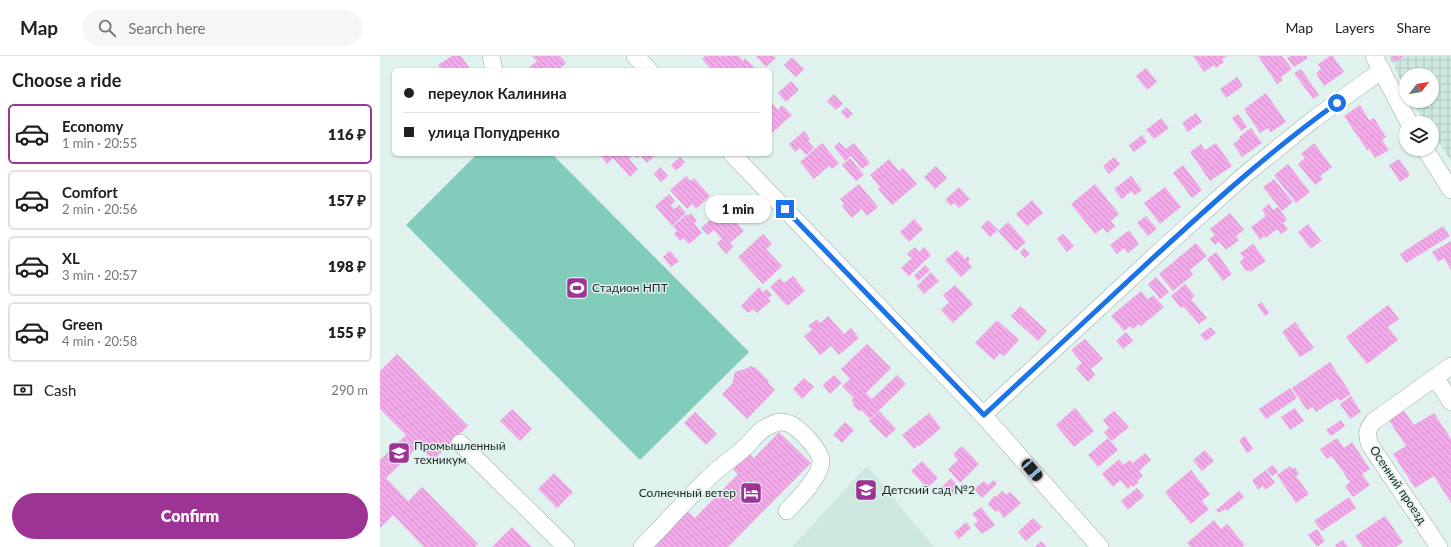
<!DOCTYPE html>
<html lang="en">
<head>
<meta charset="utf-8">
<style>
  :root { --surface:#fff; --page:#f6f6f6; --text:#202124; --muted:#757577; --line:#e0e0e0; --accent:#9d3394 }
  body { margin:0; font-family:Lato,sans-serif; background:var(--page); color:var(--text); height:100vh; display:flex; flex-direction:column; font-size:15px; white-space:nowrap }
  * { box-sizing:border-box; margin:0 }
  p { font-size:13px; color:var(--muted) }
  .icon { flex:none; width:22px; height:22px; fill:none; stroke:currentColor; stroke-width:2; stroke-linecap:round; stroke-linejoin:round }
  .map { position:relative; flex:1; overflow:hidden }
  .side { display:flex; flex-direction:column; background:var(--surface); width:380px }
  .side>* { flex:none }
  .guide { position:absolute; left:12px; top:12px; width:380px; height:88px; border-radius:6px; box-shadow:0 1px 3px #0004; display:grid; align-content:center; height:88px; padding:0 12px; background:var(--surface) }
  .needle { width:26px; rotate:59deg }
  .tools { position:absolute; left:1019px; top:12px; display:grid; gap:8px }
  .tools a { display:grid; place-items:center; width:40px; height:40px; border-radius:50%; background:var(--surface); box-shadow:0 1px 3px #0004; font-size:20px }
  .end { position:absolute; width:18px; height:18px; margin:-9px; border:5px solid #1a73e8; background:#fff; box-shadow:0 0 0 2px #fff }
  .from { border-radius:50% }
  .bubble { position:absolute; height:28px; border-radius:14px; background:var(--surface); box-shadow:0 1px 3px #0004; font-size:13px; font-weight:800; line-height:28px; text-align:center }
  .car { position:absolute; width:12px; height:24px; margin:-12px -6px; border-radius:5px; box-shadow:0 0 3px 1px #0007; background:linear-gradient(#222 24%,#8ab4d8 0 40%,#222 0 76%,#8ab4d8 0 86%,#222 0) }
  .guide b { display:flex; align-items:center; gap:14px; height:38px; font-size:15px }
  .guide b+b { border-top:1px solid var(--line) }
  .guide i { width:10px; height:10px; background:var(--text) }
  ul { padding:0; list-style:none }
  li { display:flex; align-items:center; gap:12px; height:60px; margin:0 8px 6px; padding:0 4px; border:2px solid var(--line); border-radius:6px }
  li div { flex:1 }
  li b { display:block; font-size:15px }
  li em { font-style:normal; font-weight:800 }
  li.selected { border-color:var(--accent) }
  li>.icon { width:36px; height:36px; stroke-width:1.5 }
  h2 { padding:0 12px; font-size:18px; line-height:48px }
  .pay { display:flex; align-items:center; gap:10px; height:44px; padding:0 12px; font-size:15px }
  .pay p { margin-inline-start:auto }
  .primary-button { display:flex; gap:8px; margin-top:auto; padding:8px 12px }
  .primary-button a { flex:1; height:46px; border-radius:24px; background:var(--accent); color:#fff; font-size:16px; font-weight:800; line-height:46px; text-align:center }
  header { display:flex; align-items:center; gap:24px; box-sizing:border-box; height:56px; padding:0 20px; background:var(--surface); border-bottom:1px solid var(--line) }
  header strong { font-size:19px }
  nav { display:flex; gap:22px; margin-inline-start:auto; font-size:14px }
  .search { width:280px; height:36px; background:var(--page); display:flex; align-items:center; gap:10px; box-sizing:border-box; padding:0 14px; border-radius:22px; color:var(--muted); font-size:15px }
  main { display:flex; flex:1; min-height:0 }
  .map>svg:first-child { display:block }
  .built { fill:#cde8e0 }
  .industrial { fill:url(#industrial-grid) }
  .pitch { fill:#81ccba }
  .building { fill:url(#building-back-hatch) }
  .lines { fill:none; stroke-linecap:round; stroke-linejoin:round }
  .minor-casing { stroke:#99aaa5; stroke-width:18 }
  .minor { stroke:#fff; stroke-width:17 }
  .route { stroke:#1a73e8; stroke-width:5 }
  .labels { text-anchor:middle; stroke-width:3; stroke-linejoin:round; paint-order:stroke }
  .poi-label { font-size:12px; fill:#1f2624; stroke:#e0f2ed; text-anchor:start }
  .street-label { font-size:12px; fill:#1f2624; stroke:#e0f2ed }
</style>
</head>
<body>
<header>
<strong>Map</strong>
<div class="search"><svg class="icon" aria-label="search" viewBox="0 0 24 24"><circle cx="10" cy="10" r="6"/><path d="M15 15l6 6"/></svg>Search here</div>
<nav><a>Map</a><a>Layers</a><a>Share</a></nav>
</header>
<main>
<section class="side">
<h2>Choose a ride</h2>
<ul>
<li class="selected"><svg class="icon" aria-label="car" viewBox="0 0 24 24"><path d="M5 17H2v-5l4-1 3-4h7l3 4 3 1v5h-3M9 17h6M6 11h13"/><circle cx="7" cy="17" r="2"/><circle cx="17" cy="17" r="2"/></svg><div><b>Economy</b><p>1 min · 20:55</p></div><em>116 ₽</em></li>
<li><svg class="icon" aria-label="car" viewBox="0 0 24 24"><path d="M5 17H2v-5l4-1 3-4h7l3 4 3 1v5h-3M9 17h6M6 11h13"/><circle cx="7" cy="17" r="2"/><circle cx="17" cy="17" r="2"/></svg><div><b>Comfort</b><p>2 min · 20:56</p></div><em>157 ₽</em></li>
<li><svg class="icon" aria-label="car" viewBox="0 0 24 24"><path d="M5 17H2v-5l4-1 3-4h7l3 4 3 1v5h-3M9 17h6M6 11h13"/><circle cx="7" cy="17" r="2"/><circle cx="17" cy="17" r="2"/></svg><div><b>XL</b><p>3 min · 20:57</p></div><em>198 ₽</em></li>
<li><svg class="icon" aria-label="car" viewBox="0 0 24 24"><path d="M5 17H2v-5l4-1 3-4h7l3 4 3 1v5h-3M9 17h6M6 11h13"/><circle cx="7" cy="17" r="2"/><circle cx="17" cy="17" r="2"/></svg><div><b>Green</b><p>4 min · 20:58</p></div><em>155 ₽</em></li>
</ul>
<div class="pay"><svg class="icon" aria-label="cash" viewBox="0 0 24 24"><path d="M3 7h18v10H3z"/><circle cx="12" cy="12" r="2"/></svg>Cash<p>290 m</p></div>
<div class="primary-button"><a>Confirm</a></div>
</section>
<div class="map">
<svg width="1071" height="491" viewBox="0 0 1071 491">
  <defs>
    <pattern id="industrial-grid" width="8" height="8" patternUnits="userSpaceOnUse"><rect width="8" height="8" fill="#cde8e0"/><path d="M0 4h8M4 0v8" fill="none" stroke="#b0c7c0"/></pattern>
    <pattern id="building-back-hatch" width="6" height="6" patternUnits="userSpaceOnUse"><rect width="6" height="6" fill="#f4a9ea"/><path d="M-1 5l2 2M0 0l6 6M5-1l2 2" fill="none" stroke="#d191c9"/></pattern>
  </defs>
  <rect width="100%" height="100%" fill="#e0f2ed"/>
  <polygon class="built" points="487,410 554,491 412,491"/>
  <polygon class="industrial" points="1008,0 1071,0 1071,105 1052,76 1052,67 1046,67 1031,45 1052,45 1052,19 1026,19 1026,37 1014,9"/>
  <polygon class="pitch" points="97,98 172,98 369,296 260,404 26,169"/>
  <g class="building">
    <polygon points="72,0 81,0 91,14 62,14 58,9"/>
    <polygon points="152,0 180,0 186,7 178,14 146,14 157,5"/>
    <polygon points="325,0 359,0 363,5 365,2 377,14 332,14 322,3"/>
    <polygon points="376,0 394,0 396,2 386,11"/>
    <polygon points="813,0 847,0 842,3 844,6 836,12 834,9 824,16"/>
    <polygon points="878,0 902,0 912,13 901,21 903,24 897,28"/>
    <polygon points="910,0 926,0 928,2 914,11 907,2"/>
    <polygon points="950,0 953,0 964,16 944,30 936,17 941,13 938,8"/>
    <polygon points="1011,0 1024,0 1015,6"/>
    <polygon points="412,1 424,13 416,21 404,9"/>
    <polygon points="766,12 777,26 767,34 756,20"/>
    <polygon points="921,13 939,39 933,43 914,17"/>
    <polygon points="857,21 863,30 846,42 840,33"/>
    <polygon points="411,25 419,34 406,46 398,37"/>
    <polygon points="886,37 906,66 891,76 888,72 880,77 864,53"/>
    <polygon points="454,38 463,48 456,54 447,45"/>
    <polygon points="392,47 398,54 402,49 412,59 393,76 390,73 390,49"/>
    <polygon points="980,49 989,64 994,62 1006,81 1002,84 1009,94 995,102 989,93 987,94 964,60"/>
    <polygon points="466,51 473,58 467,63 461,56"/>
    <polygon points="816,57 822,66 808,76 802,67"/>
    <polygon points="858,58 867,71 861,75 852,62"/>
    <polygon points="781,62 789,72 774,83 766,74"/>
    <polygon points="871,72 882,87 862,101 853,88 860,83 859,81"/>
    <polygon points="424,75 430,83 428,85 434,92 426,99 420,92 415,96 409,88"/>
    <polygon points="762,79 767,86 754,96 749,89"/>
    <polygon points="459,86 466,93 474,87 490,107 482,113 471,100 465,105 454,91"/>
    <polygon points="442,87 459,107 452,113 449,110 434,123 420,106"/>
    <polygon points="836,87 852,110 830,125 810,96 821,88 825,94"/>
    <polygon points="934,87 952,111 940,120 943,123 935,129 918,108 925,102 921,98"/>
    <polygon points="223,98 245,98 246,100 246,98 249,98 251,101 249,103 258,113 250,121 233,102 227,108 221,100"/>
    <polygon points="254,98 277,98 267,107 260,99 257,102"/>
    <polygon points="300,101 305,106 296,115 291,109"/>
    <polygon points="734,101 740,108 729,118 723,110"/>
    <polygon points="470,102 484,119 476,125 462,109"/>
    <polygon points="509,103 519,115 523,112 537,128 512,149 498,133 500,131 490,119"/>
    <polygon points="1019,103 1030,119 1020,126 1009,109"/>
    <polygon points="908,108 930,136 916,147 894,119"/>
    <polygon points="803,109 822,134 812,142 793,117"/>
    <polygon points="556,110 567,122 555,133 544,121"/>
    <polygon points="280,111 288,120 281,126 274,118"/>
    <polygon points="306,120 311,125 314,122 330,140 316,153 312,148 307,153 290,134"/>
    <polygon points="751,120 762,134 755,139 751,135 742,143 734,133"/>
    <polygon points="894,123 913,146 902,155 883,131"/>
    <polygon points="479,128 498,151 487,160 482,153 472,162 462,150 464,148 460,143"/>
    <polygon points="715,128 739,158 731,165 735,170 727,177 723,172 715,178 691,148"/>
    <polygon points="579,131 590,143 579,152 574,147 571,150 565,144"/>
    <polygon points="785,131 801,151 780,168 764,147"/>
    <polygon points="289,138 295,145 291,149 294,153 299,149 306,157 292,170 275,150"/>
    <polygon points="652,144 663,157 647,170 636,158"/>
    <polygon points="889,148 893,154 898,151 907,164 903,167 908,173 901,178 897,173 886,182 884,180 880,184 871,171 886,160 882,154"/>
    <polygon points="347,156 364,175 350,187 353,191 346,198 337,187 342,183 334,174 328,179 321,172 338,157 342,161"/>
    <polygon points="311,157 317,165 314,167 322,177 309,188 303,182 300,185 294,178 297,175 293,170 307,158 308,160"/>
    <polygon points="850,157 864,174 856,180 859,184 846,194 839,185 835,189 830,183 835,179 830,173"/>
    <polygon points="766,160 777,173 768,180 757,167"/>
    <polygon points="534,163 543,173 529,186 520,176"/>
    <polygon points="608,164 618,174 610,181 601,171"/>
    <polygon points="628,166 646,186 636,195 618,175"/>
    <polygon points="928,168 941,185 931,193 918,176"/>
    <polygon points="1063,170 1070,180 1026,207 1020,198"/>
    <polygon points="749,174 759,188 748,197 744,192 737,198 730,189"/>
    <polygon points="383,178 392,188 386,193 402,210 383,228 358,201"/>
    <polygon points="683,178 694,190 687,196 677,183"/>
    <polygon points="1071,185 1071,214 1064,202 1058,206 1052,196"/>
    <polygon points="816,187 827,200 810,214 813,219 793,235 779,218"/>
    <polygon points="873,188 886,205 870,216 869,214 866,215 860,206 864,202 860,197"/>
    <polygon points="535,191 539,196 544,191 551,199 529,220 521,212 532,202 527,198"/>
    <polygon points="644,192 650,198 645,202 640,196"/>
    <polygon points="577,194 585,203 588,200 590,203 588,206 592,211 581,221 565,204"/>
    <polygon points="290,195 299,205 291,211 283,201"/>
    <polygon points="836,196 852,218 843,225 827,203"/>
    <polygon points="545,209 550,214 538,225 534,220"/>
    <polygon points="551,216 559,225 544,238 537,230"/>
    <polygon points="413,220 425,235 407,250 390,231 400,222 404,227"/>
    <polygon points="776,221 789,236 780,243 768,228"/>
    <polygon points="805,228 815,240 811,243 827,262 819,268 803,250 801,252 791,240"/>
    <polygon points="575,229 593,248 573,267 561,254 569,246 563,239"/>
    <polygon points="379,231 383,236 387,233 392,239 388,242 391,245 377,257 373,253 368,257 361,250"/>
    <polygon points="761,235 768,243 773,239 784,251 761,270 759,268 753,273 750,270 744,275 731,260"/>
    <polygon points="882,246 889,257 885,260 877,249"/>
    <polygon points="1008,249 1019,263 1008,271 1018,284 987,308 966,281"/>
    <polygon points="640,250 667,275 658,285 631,260"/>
    <polygon points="448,260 464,278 471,272 479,282 459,299 451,290 440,299 424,280 432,274 428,270 437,263 440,267"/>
    <polygon points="617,264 639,284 624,300 620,297 614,304 595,287"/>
    <polygon points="915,266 934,292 920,301 902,276"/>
    <polygon points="830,271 836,277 826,285 820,279"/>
    <polygon points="746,276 753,285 743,293 736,285"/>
    <polygon points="705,283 723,303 711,313 715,319 708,326 696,312 702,307 691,294"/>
    <polygon points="487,288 511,312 486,337 492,343 517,319 526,328 490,363 481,354 479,355 473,349 474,348 471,344 474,342 462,330 470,323 461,313"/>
    <polygon points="17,298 88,370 53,404 39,390 6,422 28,445 42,431 98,488 95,491 44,491 13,459 0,472 0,404 26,379 0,353 0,315"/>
    <polygon points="950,306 971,338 960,345 958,342 936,356 933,351 927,354 912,332"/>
    <polygon points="370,310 372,311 375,311 389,325 388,327 395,334 367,363 342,338 352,328 355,316 368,312"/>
    <polygon points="454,319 462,327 450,338 443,329"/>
    <polygon points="424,322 434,331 422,343 413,333"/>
    <polygon points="910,332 917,342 886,363 879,353"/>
    <polygon points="971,340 981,356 970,363 960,348"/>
    <polygon points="695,352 714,375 694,391 676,369"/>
    <polygon points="915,352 924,365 910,374 901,361"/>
    <polygon points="132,353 152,373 140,385 120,365"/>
    <polygon points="1023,353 1034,369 1054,357 1071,383 1071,447 1054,420 1035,432 1013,398 1026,390 1008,363"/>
    <polygon points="499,355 516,373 506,382 489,365"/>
    <polygon points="734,355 749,371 732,385 724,376 729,372 723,364"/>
    <polygon points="315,356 337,378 326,389 304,367"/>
    <polygon points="549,357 561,372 540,390 538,389 534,393 522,379"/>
    <polygon points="961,364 965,370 951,380 946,374"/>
    <polygon points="465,366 474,374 462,387 453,379"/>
    <polygon points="399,376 431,407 348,491 272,491 307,455 315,462 358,418 353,413 369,397 374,402"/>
    <polygon points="865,380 873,393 867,397 859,384"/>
    <polygon points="728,382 738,394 718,411 708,399"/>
    <polygon points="957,382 964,392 972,386 990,413 982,418 990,429 973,441 965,430 970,426 952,400 947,403 940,393"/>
    <polygon points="582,390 599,408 580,427 568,413 578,404 573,398"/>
    <polygon points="825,394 834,405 822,415 813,404"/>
    <polygon points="765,397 771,404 759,415 763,420 757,425 759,426 753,431 751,429 748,433 740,424 733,431 722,418 739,403 743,409 750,404 753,407"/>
    <polygon points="542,405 558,422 547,432 531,415"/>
    <polygon points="893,409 898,416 892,420 887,413"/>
    <polygon points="910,410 912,413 915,411 919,418 916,420 929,438 916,447 897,419"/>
    <polygon points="811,414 830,438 822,445 829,453 811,468 785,436"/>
    <polygon points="886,414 895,427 885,434 883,430 878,434 872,424"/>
    <polygon points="174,417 193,436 177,452 158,433"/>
    <polygon points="571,422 579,431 569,441 561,432"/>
    <polygon points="614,424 617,428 602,442 594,433 604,425 608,429"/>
    <polygon points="757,432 764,440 748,454 741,445"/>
    <polygon points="622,435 626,439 630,436 641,447 624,462 618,454 616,456 608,448 614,440 616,441"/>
    <polygon points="859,435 864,441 847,455 845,453 839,457 836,454"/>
    <polygon points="969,441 976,452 942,475 934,465"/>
    <polygon points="601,451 615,469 602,478 594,468 598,465 592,458"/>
    <polygon points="1005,460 1023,486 1016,491 983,491 975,480"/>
    <polygon points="653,462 662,471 646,485 638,476"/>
    <polygon points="834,464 841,473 847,468 865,489 862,491 811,491 807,487"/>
    <polygon points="586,466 591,472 579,483 574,477"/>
    <polygon points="132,471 152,491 112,491"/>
    <polygon points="937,473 945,485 937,491 928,479"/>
    <polygon points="963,484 968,491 956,491 955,489"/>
    <polygon points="661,485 667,491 655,491"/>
  </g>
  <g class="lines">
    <g class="minor-casing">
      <g id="minor">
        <polyline points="111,0 114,14"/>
        <polyline points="255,0 269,14"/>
        <polyline points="994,0 1029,67"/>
        <polyline points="1045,93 1071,134"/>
        <polyline points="352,98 603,359 720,491"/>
        <polyline points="1055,321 1071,346"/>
        <polyline points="603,359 790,186 867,117 934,63 1002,14"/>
        <polyline points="80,387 186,491"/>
        <path d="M262 491C287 466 310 439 336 415 344 408 354 401 362 394 371 387 378 374 389 370 394 367 401 365 407 367 417 369 442 395 441 406 439 423 418 443 407 455"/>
        <path d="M1059 491 990 389C986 378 987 373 994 365L1071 310"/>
      </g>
    </g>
    <use href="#minor" class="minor"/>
  </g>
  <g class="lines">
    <path class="route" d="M405 153 604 359C656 310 709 262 761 213 824 155 887 97 957 47"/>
  </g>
  <defs>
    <g id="stadium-square" transform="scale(1.15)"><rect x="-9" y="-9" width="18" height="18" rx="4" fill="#9d3394" stroke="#e0f2ed"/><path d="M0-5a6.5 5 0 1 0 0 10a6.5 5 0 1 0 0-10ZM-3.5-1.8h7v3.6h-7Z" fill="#fff"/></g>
    <g id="university-square" transform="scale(1.15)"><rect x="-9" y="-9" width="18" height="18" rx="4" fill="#9d3394" stroke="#e0f2ed"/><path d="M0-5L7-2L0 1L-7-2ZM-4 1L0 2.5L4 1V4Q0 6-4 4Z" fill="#fff"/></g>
    <g id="school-square" transform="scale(1.15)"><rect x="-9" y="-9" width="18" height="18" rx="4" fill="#9d3394" stroke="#e0f2ed"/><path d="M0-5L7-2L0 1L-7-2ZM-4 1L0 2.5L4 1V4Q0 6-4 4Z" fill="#fff"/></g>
    <g id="hotel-square" transform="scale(1.15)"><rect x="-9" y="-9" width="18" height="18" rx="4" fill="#9d3394" stroke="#e0f2ed"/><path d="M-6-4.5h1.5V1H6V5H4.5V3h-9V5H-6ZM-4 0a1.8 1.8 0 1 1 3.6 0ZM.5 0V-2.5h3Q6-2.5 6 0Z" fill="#fff"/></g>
  </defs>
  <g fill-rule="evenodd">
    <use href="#stadium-square" x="197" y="232"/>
    <use href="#university-square" x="19" y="397"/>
    <use href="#school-square" x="486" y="434"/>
    <use href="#hotel-square" x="371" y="437"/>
  </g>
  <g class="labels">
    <g class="poi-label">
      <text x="212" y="236">Стадион НПТ</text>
      <text x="34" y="394">Промышленный<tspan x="34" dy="14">техникум</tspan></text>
      <text x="502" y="438">Детский сад №2</text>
      <text x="356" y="441" text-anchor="end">Солнечный ветер</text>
    </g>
    <g class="street-label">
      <text transform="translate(1018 429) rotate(56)" y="4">Осенний проезд</text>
    </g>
  </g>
</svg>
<div class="tools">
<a><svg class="needle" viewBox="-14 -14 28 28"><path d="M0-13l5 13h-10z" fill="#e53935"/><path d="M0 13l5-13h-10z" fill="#757577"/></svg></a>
<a><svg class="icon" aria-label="layers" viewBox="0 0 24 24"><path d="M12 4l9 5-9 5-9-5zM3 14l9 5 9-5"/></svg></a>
</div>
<i class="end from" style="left:957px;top:47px"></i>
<i class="end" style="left:405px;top:153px"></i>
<div class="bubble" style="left:325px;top:139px;width:66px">1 min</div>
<i class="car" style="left:652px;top:414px;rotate:139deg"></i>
<div class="guide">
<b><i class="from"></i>переулок Калинина</b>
<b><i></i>улица Попудренко</b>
</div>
</div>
</main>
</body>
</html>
